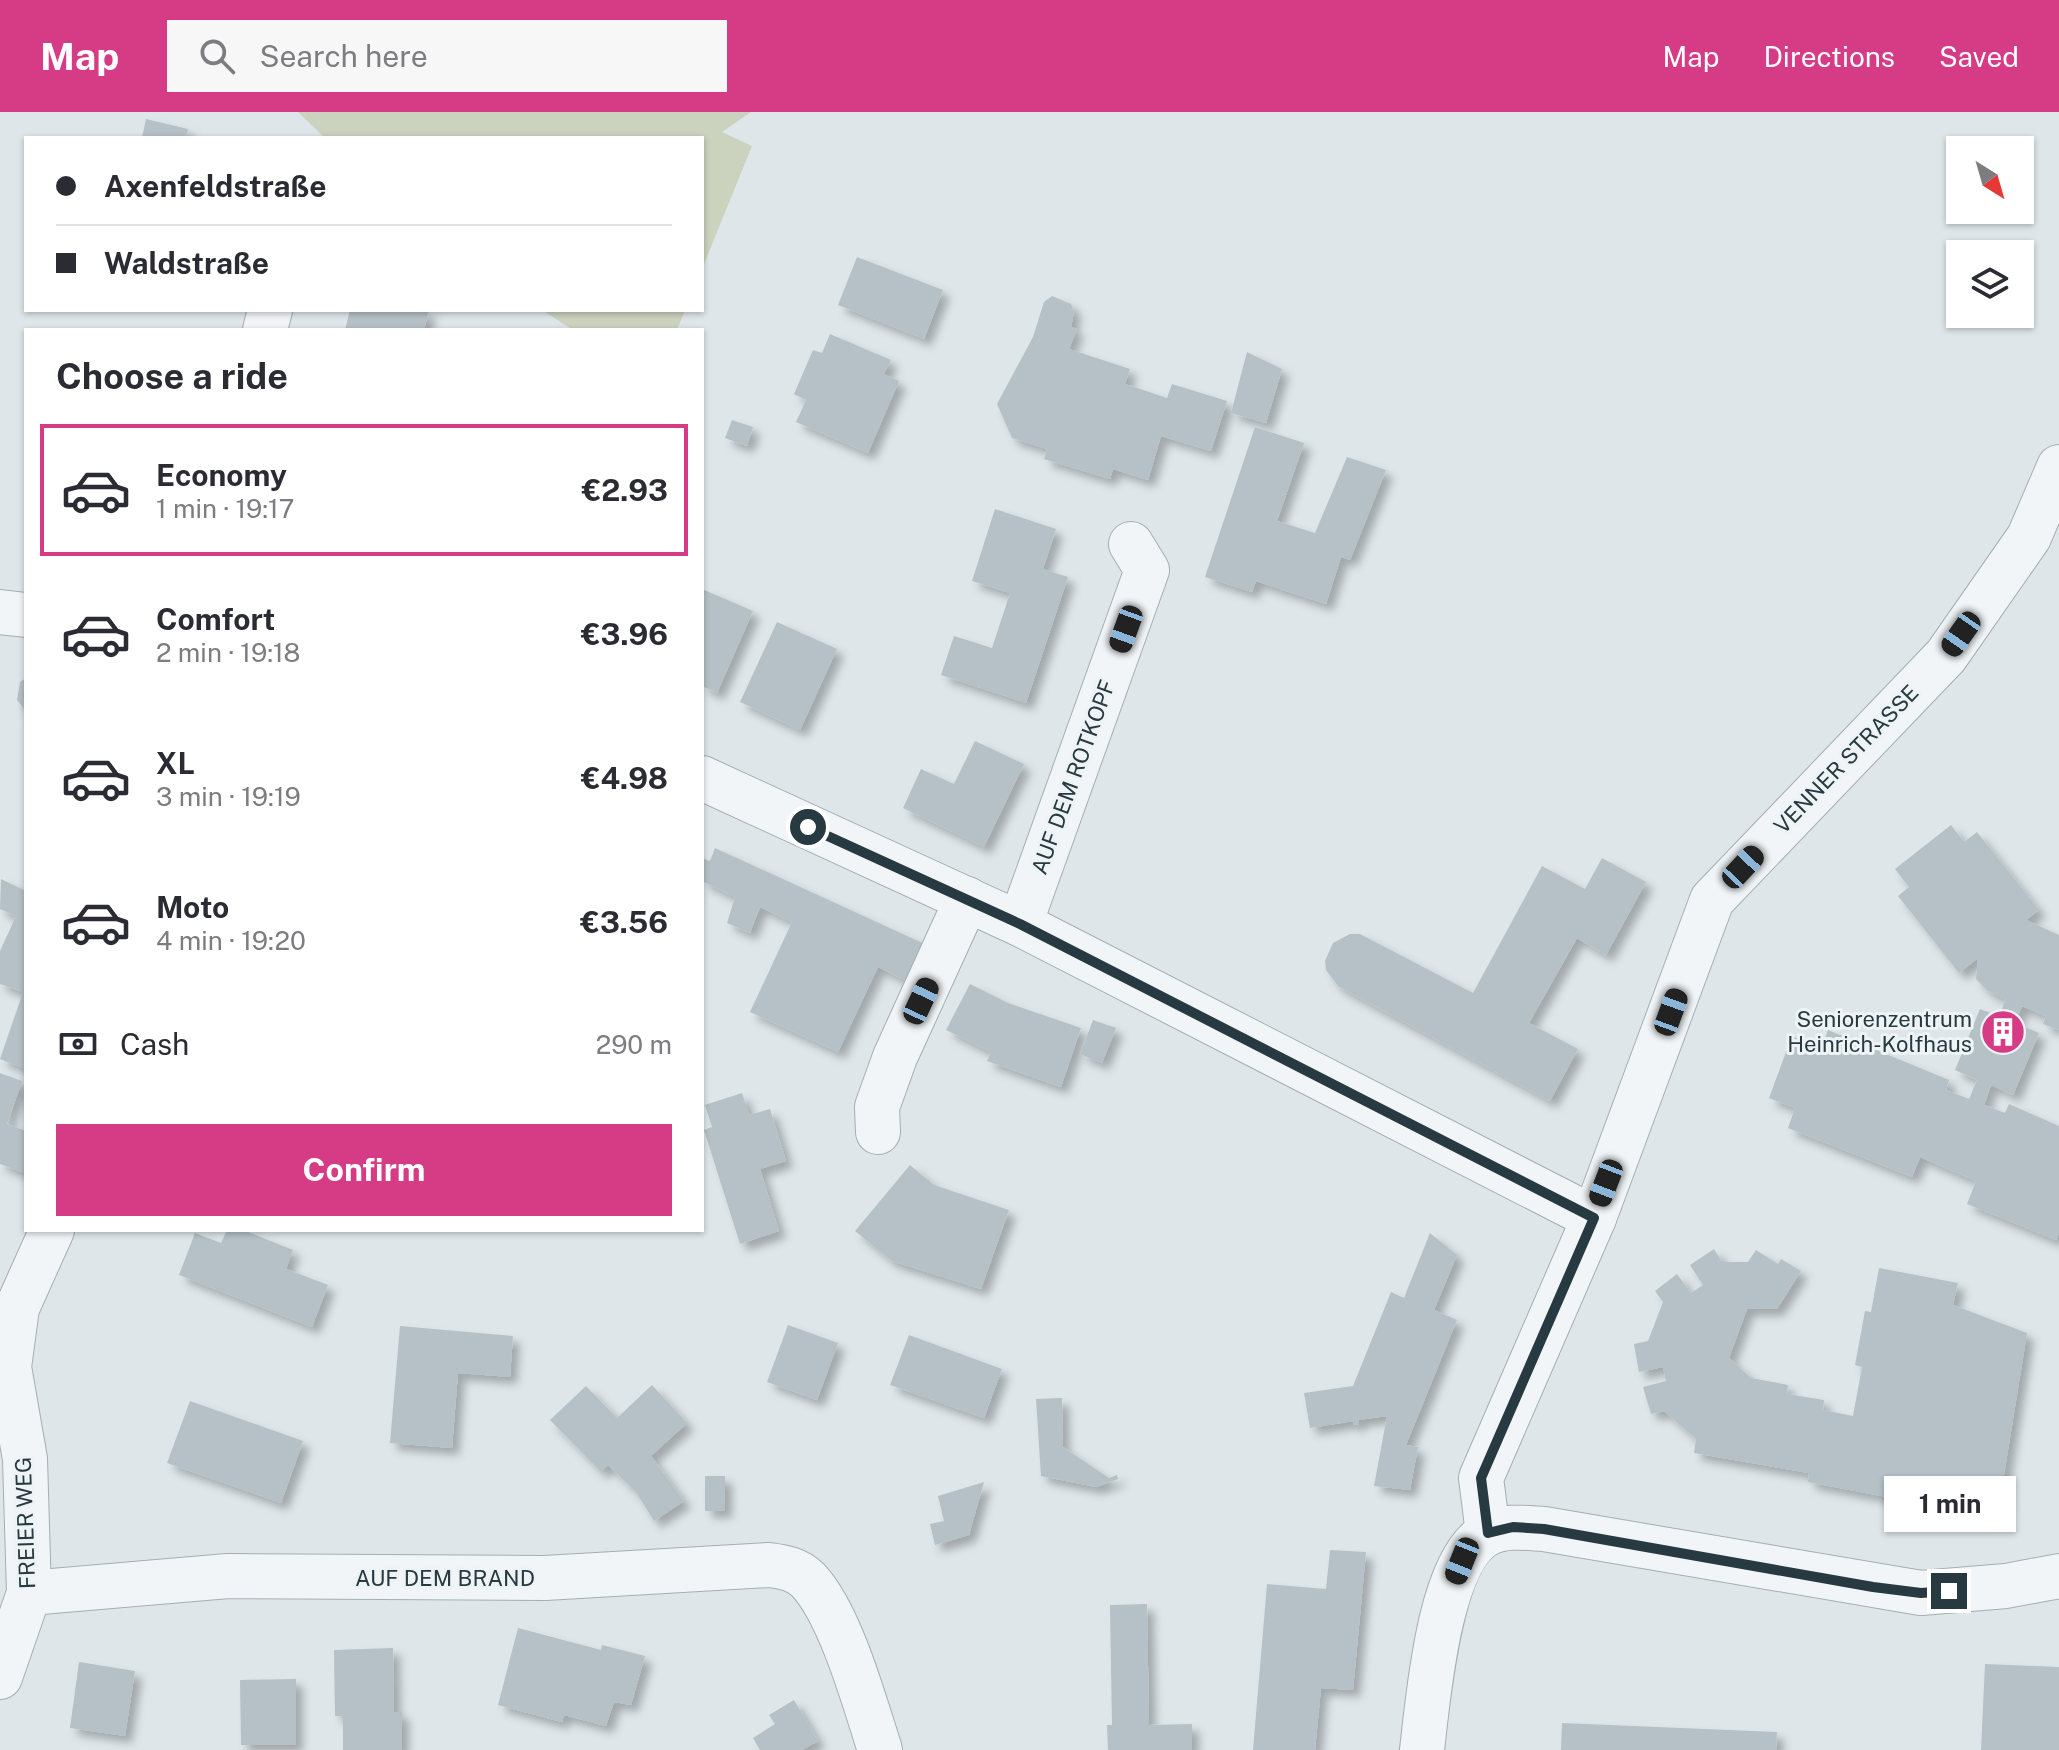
<!DOCTYPE html>
<html lang="en">
<head>
<meta charset="utf-8">
<style>
  :root { --surface:#fff; --page:#f7f7f7; --text:#2b2b33; --muted:#7c7c81; --line:#e1e1e2; --accent:#d53c85 }
  body { margin:0; font-family:"Public Sans",sans-serif; background:var(--page); color:var(--text); height:100vh; display:flex; flex-direction:column; font-size:30px; white-space:nowrap }
  * { box-sizing:border-box; margin:0 }
  p { font-size:26px; color:var(--muted) }
  .icon { flex:none; width:44px; height:44px; fill:none; stroke:currentColor; stroke-width:2; stroke-linecap:round; stroke-linejoin:round }
  .map { position:relative; flex:1; overflow:hidden }
  .panel { position:absolute; left:24px; top:216px; width:680px; height:904px; display:flex; flex-direction:column; background:var(--surface); border-radius:0px; box-shadow:0 2px 6px #0004 }
  .panel>* { flex:none }
  .banner { position:absolute; left:24px; top:24px; width:680px; height:176px; border-radius:0px; box-shadow:0 2px 6px #0004; display:grid; align-content:center; height:176px; padding:0 32px; background:var(--surface) }
  .needle { width:52px; rotate:143deg }
  .buttons { position:absolute; left:1946px; top:24px; display:grid; gap:16px }
  .buttons a { display:grid; place-items:center; width:88px; height:88px; border-radius:0px; background:var(--surface); box-shadow:0 2px 6px #0004; font-size:40px }
  .end { position:absolute; width:36px; height:36px; margin:-18px; border:10px solid #273941; background:#fff; box-shadow:0 0 0 4px #fff }
  .from { border-radius:50% }
  .bubble { position:absolute; height:56px; border-radius:0px; background:var(--surface); box-shadow:0 2px 6px #0004; font-size:26px; font-weight:700; line-height:56px; text-align:center }
  .car { position:absolute; width:24px; height:48px; margin:-24px -12px; border-radius:10px; box-shadow:0 0 6px 2px #0007; background:linear-gradient(#222 24%,#8ab4d8 0 40%,#222 0 76%,#8ab4d8 0 86%,#222 0) }
  .banner b { display:flex; align-items:center; gap:28px; height:76px; font-size:30px }
  .banner b+b { border-top:2px solid var(--line) }
  .banner i { width:20px; height:20px; background:var(--text) }
  ul { padding:0; list-style:none }
  li { display:flex; align-items:center; gap:24px; height:132px; margin:0 16px 12px; padding:0 16px; border:4px solid transparent; border-radius:0px }
  li div { flex:1 }
  li b { display:block; font-size:30px }
  li em { font-style:normal; font-weight:700 }
  li.on { border-color:var(--accent) }
  li>.icon { width:72px; height:72px; stroke-width:1.5 }
  h2 { padding:0 32px; font-size:36px; line-height:96px }
  .pay { display:flex; align-items:center; gap:20px; height:88px; padding:0 32px; font-size:30px }
  .pay p { margin-inline-start:auto }
  .button { display:flex; gap:16px; margin-top:auto; padding:16px 32px }
  .button a { flex:1; height:92px; border-radius:0px; background:var(--accent); color:#fff; font-size:32px; font-weight:700; line-height:92px; text-align:center }
  header { display:flex; align-items:center; gap:48px; box-sizing:border-box; height:112px; padding:0 40px; background:var(--accent); color:#fff }
  header strong { font-size:38px }
  nav { display:flex; gap:44px; margin-inline-start:auto; font-size:28px }
  .search { width:560px; height:72px; background:var(--page); display:flex; align-items:center; gap:20px; box-sizing:border-box; padding:0 28px; border-radius:0px; color:var(--muted); font-size:30px }
  .map>svg:first-child { display:block }
  .green { fill:#cbd3bf }
  .building { fill:#b5c1c6; filter:url(#shadow) }
  .lines { fill:none; stroke-linecap:round; stroke-linejoin:round }
  .minor-casing { stroke:#a3afb3; stroke-width:46 }
  .minor { stroke:#f1f5f7; stroke-width:44 }
  .route { stroke:#273941; stroke-width:10 }
  .labels { text-anchor:middle; stroke-width:6; stroke-linejoin:round; paint-order:stroke }
  .street-label { font-size:22px; fill:#273941; stroke:#eef4f6 }
  .poi-label { font-size:22px; fill:#273941; stroke:#eef4f6; text-anchor:end }
</style>
</head>
<body>
<header>
<strong>Map</strong>
<div class="search"><svg class="icon" aria-label="search" viewBox="0 0 24 24"><circle cx="10" cy="10" r="6"/><path d="M15 15l6 6"/></svg>Search here</div>
<nav><a>Map</a><a>Directions</a><a>Saved</a></nav>
</header>
<div class="map">
<svg width="2059" height="1638" viewBox="0 0 2059 1638">
  <defs>
    <filter id="shadow"><feDropShadow dx="7" dy="7" stdDeviation="4" flood-color="#0004"/></filter>
  </defs>
  <rect width="100%" height="100%" fill="#dee6e9"/>
  <g class="green">
    <polygon points="298,0 751,0 722,20 752,34 702,157 702,26 325,26"/>
    <polygon points="542,198 685,198 677,218 573,218"/>
  </g>
  <g class="building">
    <polygon points="146,7 188,17 186,26 142,26"/>
    <polygon points="857,145 943,178 924,227 838,193"/>
    <polygon points="1052,184 1071,192 1074,200 1071,215 1077,217 1069,237 1130,257 1125,272 1167,286 1172,272 1227,289 1211,339 1161,324 1148,368 1113,357 1110,367 1044,347 1047,337 1012,326 997,292 1033,225 1044,190"/>
    <polygon points="350,198 429,198 424,218 345,218"/>
    <polygon points="830,222 891,248 884,262 899,269 868,341 796,310 806,288 794,282 813,238 822,241"/>
    <polygon points="1247,240 1282,257 1266,311 1231,301"/>
    <polygon points="732,308 753,315 747,334 725,326"/>
    <polygon points="1255,315 1304,331 1277,409 1315,421 1347,345 1386,358 1350,448 1341,445 1326,492 1256,469 1252,480 1205,465"/>
    <polygon points="995,397 1056,417 1043,457 1068,465 1026,591 941,563 954,524 992,536 1010,481 972,469"/>
    <polygon points="702,477 753,499 717,581 702,574"/>
    <polygon points="777,510 837,537 800,618 740,590"/>
    <polygon points="26,566 26,599 17,588 20,570"/>
    <polygon points="975,629 1024,652 984,735 903,696 921,657 954,672"/>
    <polygon points="1951,713 1964,730 1977,720 2039,798 2026,808 2059,823 2059,918 2043,912 2046,904 2022,894 2015,911 2039,921 2013,983 1991,973 1984,993 2005,1001 2009,992 2059,1014 2059,1121 2056,1128 1967,1092 1976,1069 1920,1045 1912,1065 1788,1016 1795,996 1769,986 1792,924 1821,936 1828,918 1949,968 1946,978 1969,987 1977,968 1955,958 1980,897 1999,904 2006,887 1988,879 1976,867 1978,846 1959,861 1898,784 1909,775 1895,757"/>
    <polygon points="715,736 929,834 917,874 878,855 838,940 750,900 792,810 760,795 750,821 727,811 735,785 702,769 702,746 710,749"/>
    <polygon points="1602,746 1646,770 1606,843 1577,826 1529,911 1578,937 1550,989 1338,874 1326,858 1325,849 1333,831 1350,822 1360,822 1473,881 1542,754 1585,777"/>
    <polygon points="1,767 26,779 26,957 0,947 23,880 0,872 0,839 16,804 0,797"/>
    <polygon points="970,872 1008,891 1081,916 1061,975 987,949 991,940 946,918"/>
    <polygon points="1093,908 1116,916 1102,951 1080,942"/>
    <polygon points="0,961 22,969 7,1012 26,1019 24,1061 0,1052"/>
    <polygon points="742,981 749,1003 770,997 786,1049 760,1057 779,1119 740,1132 704,1018 712,1015 705,993"/>
    <polygon points="910,1053 934,1073 1009,1098 981,1177 892,1149 855,1119"/>
    <polygon points="227,1118 243,1118 293,1138 286,1157 328,1173 312,1215 179,1163 195,1121 221,1131"/>
    <polygon points="1430,1121 1457,1143 1434,1198 1457,1208 1406,1333 1418,1335 1410,1378 1374,1374 1387,1304 1358,1308 1359,1312 1353,1313 1353,1309 1310,1316 1304,1281 1353,1274 1391,1180 1404,1186"/>
    <polygon points="1714,1137 1722,1150 1748,1150 1756,1138 1778,1152 1781,1147 1801,1159 1777,1197 1747,1197 1729,1246 1751,1266 1788,1273 1787,1282 1824,1288 1823,1298 1853,1304 1862,1255 1855,1253 1865,1199 1871,1200 1879,1156 1958,1171 1953,1193 2027,1221 1997,1406 1808,1370 1809,1361 1694,1341 1696,1327 1664,1299 1651,1302 1643,1275 1666,1269 1663,1255 1639,1260 1634,1232 1648,1229 1663,1190 1655,1179 1677,1162 1691,1181 1703,1173 1690,1153"/>
    <polygon points="788,1213 838,1231 817,1288 767,1270"/>
    <polygon points="400,1214 513,1224 510,1265 458,1261 452,1336 390,1331"/>
    <polygon points="909,1223 1002,1257 984,1306 890,1273"/>
    <polygon points="652,1273 687,1311 651,1344 684,1389 654,1409 636,1380 608,1353 601,1360 550,1308 586,1274 617,1306"/>
    <polygon points="1062,1286 1063,1335 1109,1366 1117,1363 1118,1367 1096,1375 1041,1364 1036,1287"/>
    <polygon points="190,1289 303,1329 281,1391 167,1351"/>
    <rect x="705" y="1364" width="20" height="35"/>
    <polygon points="984,1370 969,1423 935,1433 930,1412 944,1409 938,1384"/>
    <polygon points="1330,1438 1366,1440 1353,1578 1321,1576 1315,1638 1253,1638 1267,1472 1326,1477"/>
    <polygon points="1147,1492 1149,1613 1192,1612 1192,1638 1108,1638 1107,1613 1112,1613 1110,1493"/>
    <polygon points="518,1516 601,1538 602,1533 645,1544 631,1593 614,1590 606,1614 564,1603 562,1610 498,1593"/>
    <polygon points="393,1536 394,1600 402,1600 402,1638 343,1638 343,1604 335,1604 334,1538"/>
    <polygon points="79,1550 135,1559 125,1624 70,1616"/>
    <polygon points="1985,1552 2059,1555 2059,1638 1981,1638"/>
    <polygon points="296,1567 296,1633 241,1633 240,1568"/>
    <polygon points="794,1588 818,1629 802,1638 760,1638 753,1626 775,1612 769,1603"/>
    <polygon points="1562,1611 1777,1620 1776,1638 1561,1638"/>
  </g>
  <g class="lines">
    <g class="minor-casing">
      <g id="minor">
        <polyline points="265,218 270,198"/>
        <polyline points="0,500 26,503"/>
        <polyline points="702,666 1020,812 1594,1106"/>
        <polyline points="1020,812 1147,458 1131,432"/>
        <polyline points="878,1020 877,995 895,945 967,787"/>
        <polyline points="1488,1421 1481,1366 1594,1106 1712,788 1946,544 2029,425 2059,355"/>
        <path d="M29 1481 228 1464 545 1466 769 1453C784 1455 797 1457 808 1468 841 1503 865 1592 880 1638"/>
        <polyline points="0,1565 29,1481 25,1347 9,1255 17,1196 52,1118"/>
        <path d="M1422 1638C1428 1588 1439 1443 1489 1421 1506 1413 1526 1416 1544 1417L1921 1481 2006 1474 2059 1464"/>
      </g>
    </g>
    <use href="#minor" class="minor"/>
  </g>
  <g class="lines">
    <polyline class="route" points="808,715 1020,812 1594,1106 1481,1366 1488,1421 1513,1415 1544,1417 1873,1475 1921,1481 1949,1479"/>
  </g>
  <defs>
    <g id="building-disc" transform="scale(2.3)"><circle r="9.5" fill="#d53c85" stroke="#eef4f6"/><path d="M-4-6H4V6H1V3H-1V6H-4ZM-2.5-4.3h1.7v1.8h-1.7ZM.8-4.3h1.7v1.8H.8ZM-2.5-1h1.7V.8h-1.7ZM.8-1h1.7V.8H.8Z" fill="#fff"/></g>
  </defs>
  <g fill-rule="evenodd">
    <use href="#building-disc" x="2003" y="920"/>
  </g>
  <g class="labels">
    <g class="street-label">
      <text transform="translate(1846 647) rotate(-46)" y="8">VENNER STRASSE</text>
      <text transform="translate(1073 665) rotate(-70)" y="8">AUF DEM ROTKOPF</text>
      <text transform="translate(25 1411) rotate(-92)" y="8">FREIER WEG</text>
      <text x="445" y="1474">AUF DEM BRAND</text>
    </g>
    <g class="poi-label">
      <text x="1972" y="915">Seniorenzentrum<tspan x="1972" dy="25">Heinrich-Kolfhaus</tspan></text>
    </g>
  </g>
</svg>
<div class="buttons">
<a><svg class="needle" viewBox="-14 -14 28 28"><path d="M0-13l5 13h-10z" fill="#e53935"/><path d="M0 13l5-13h-10z" fill="#7c7c81"/></svg></a>
<a><svg class="icon" aria-label="layers" viewBox="0 0 24 24"><path d="M12 4l9 5-9 5-9-5zM3 14l9 5 9-5"/></svg></a>
</div>
<i class="end from" style="left:808px;top:715px"></i>
<i class="end" style="left:1949px;top:1479px"></i>
<div class="bubble" style="left:1884px;top:1364px;width:132px">1 min</div>
<i class="car" style="left:1126px;top:517px;rotate:200deg"></i>
<i class="car" style="left:1961px;top:522px;rotate:215deg"></i>
<i class="car" style="left:1743px;top:755px;rotate:43deg"></i>
<i class="car" style="left:921px;top:889px;rotate:25deg"></i>
<i class="car" style="left:1671px;top:900px;rotate:20deg"></i>
<i class="car" style="left:1606px;top:1071px;rotate:201deg"></i>
<i class="car" style="left:1462px;top:1449px;rotate:202deg"></i>
<div class="banner">
<b><i class="from"></i>Axenfeldstraße</b>
<b><i></i>Waldstraße</b>
</div>
<section class="panel">
<h2>Choose a ride</h2>
<ul>
<li class="on"><svg class="icon" aria-label="car" viewBox="0 0 24 24"><path d="M5 17H2v-5l4-1 3-4h7l3 4 3 1v5h-3M9 17h6M6 11h13"/><circle cx="7" cy="17" r="2"/><circle cx="17" cy="17" r="2"/></svg><div><b>Economy</b><p>1 min · 19:17</p></div><em>€2.93</em></li>
<li><svg class="icon" aria-label="car" viewBox="0 0 24 24"><path d="M5 17H2v-5l4-1 3-4h7l3 4 3 1v5h-3M9 17h6M6 11h13"/><circle cx="7" cy="17" r="2"/><circle cx="17" cy="17" r="2"/></svg><div><b>Comfort</b><p>2 min · 19:18</p></div><em>€3.96</em></li>
<li><svg class="icon" aria-label="car" viewBox="0 0 24 24"><path d="M5 17H2v-5l4-1 3-4h7l3 4 3 1v5h-3M9 17h6M6 11h13"/><circle cx="7" cy="17" r="2"/><circle cx="17" cy="17" r="2"/></svg><div><b>XL</b><p>3 min · 19:19</p></div><em>€4.98</em></li>
<li><svg class="icon" aria-label="car" viewBox="0 0 24 24"><path d="M5 17H2v-5l4-1 3-4h7l3 4 3 1v5h-3M9 17h6M6 11h13"/><circle cx="7" cy="17" r="2"/><circle cx="17" cy="17" r="2"/></svg><div><b>Moto</b><p>4 min · 19:20</p></div><em>€3.56</em></li>
</ul>
<div class="pay"><svg class="icon" aria-label="cash" viewBox="0 0 24 24"><path d="M3 7h18v10H3z"/><circle cx="12" cy="12" r="2"/></svg>Cash<p>290 m</p></div>
<div class="button"><a>Confirm</a></div>
</section>
</div>
</body>
</html>
